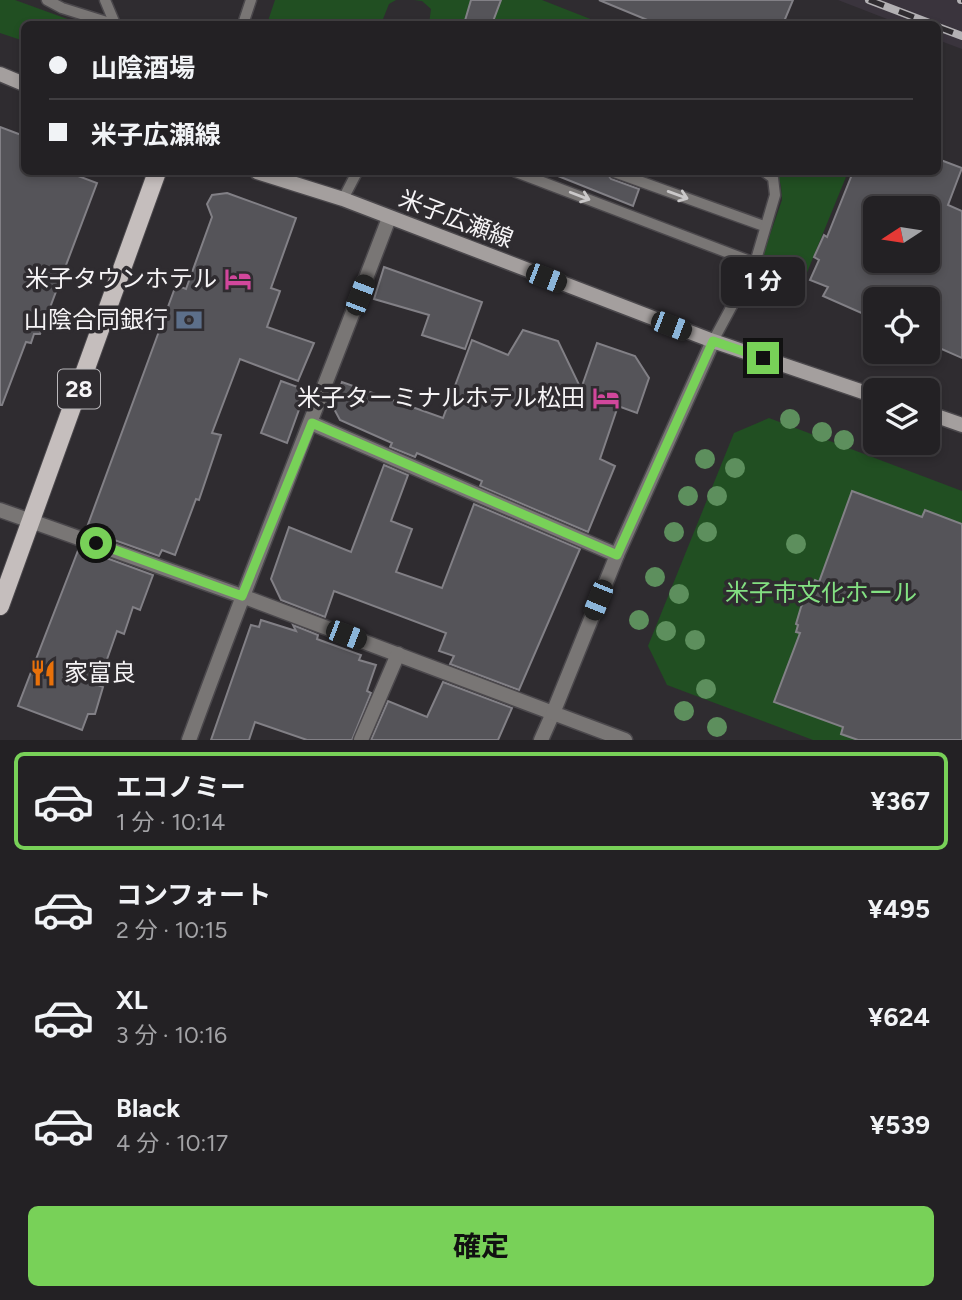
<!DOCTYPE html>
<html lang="ja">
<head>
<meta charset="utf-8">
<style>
  :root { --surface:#232124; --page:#2f2e31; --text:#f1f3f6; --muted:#a3a3a6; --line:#403e41; --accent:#78d158 }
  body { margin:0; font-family:Figtree,"Noto Sans JP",sans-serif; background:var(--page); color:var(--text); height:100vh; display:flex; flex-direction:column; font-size:26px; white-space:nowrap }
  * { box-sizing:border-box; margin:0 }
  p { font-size:23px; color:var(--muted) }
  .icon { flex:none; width:38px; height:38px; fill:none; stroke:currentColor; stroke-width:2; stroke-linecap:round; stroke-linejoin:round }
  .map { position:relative; height:740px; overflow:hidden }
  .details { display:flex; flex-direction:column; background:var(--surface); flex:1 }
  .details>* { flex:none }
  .banner { position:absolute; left:21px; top:21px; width:920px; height:154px; border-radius:10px; box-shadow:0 4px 10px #0003,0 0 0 2px var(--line); display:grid; align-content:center; height:154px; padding:0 28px; background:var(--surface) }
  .needle { width:46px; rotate:258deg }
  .controls { position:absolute; left:863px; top:196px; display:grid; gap:14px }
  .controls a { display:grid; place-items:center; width:77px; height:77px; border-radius:10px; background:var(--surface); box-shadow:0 4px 10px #0003,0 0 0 2px var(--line); font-size:35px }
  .end { position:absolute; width:32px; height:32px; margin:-16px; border:9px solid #78d158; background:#111; box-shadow:0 0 0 4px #111 }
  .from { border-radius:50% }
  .bubble { position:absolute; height:49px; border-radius:10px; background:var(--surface); box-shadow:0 4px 10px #0003,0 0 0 2px var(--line); font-size:23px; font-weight:700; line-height:49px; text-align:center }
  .car { position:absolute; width:21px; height:42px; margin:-21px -10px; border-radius:9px; box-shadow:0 0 5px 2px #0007; background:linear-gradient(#222 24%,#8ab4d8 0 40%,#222 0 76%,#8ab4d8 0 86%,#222 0) }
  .banner b { display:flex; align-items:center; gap:24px; height:66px; font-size:26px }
  .banner b+b { border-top:2px solid var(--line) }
  .banner i { width:18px; height:18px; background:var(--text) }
  ul { padding:12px 0 0; list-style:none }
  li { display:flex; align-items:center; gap:21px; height:98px; margin:0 14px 10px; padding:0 14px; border:4px solid transparent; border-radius:10px }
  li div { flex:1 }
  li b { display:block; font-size:26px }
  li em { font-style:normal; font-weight:700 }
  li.on { border-color:var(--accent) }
  li>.icon { width:63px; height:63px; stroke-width:1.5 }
  .action { display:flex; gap:14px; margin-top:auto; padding:14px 28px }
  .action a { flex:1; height:80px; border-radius:10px; background:var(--accent); color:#111; font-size:28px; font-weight:700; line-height:80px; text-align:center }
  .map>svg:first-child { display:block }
  .built { fill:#3a343d }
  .green { fill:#214f22 }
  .building { fill:#555459; stroke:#828086; stroke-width:2; fill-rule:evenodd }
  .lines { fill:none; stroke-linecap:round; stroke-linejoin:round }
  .service-casing { stroke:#4b484c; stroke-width:13 }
  .minor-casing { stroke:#4b484c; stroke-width:17 }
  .tertiary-casing { stroke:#4b484c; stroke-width:17 }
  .secondary-casing { stroke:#4b484c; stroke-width:17 }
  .primary-casing { stroke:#4b484c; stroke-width:20 }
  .service { stroke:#797675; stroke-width:10 }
  .minor { stroke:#797675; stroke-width:14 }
  .tertiary { stroke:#797675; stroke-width:14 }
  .secondary { stroke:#a49f9e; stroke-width:14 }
  .primary { stroke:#c5bebd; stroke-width:18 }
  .rail-casing { stroke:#b3b1b4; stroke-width:8 }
  .rail { stroke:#2f2c30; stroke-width:5; stroke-dasharray:16; stroke-linecap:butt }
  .tree { fill:#5d8f5d }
  .oneway { stroke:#cac8c9 }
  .route { stroke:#78d158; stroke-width:9 }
  .labels { text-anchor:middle; stroke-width:7; stroke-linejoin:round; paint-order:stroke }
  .shield { fill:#2f2c30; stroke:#bab8bb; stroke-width:2 }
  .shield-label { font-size:23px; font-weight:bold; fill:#f6f4f6 }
  .street-label { font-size:24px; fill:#f6f4f6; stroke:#2f2c30 }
  .poi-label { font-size:24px; fill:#f6f4f6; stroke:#2f2c30; text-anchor:end }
  .park-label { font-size:24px; fill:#83e082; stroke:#2f2c30 }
</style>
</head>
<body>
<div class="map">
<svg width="962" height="740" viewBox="0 0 962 740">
  <rect width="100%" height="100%" fill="#2f2c30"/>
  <polygon class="built" points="838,0 962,0 962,49 938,40 938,24 900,24"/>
  <g class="green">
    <polygon points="0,0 15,0 81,24 24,24 24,41 0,33"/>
    <polygon points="275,0 396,0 389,4 381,24 267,24"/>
    <polygon points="414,0 542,0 603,24 429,24 431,9 422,1"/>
    <polygon points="777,172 848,172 797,297 775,295 755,278 782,200 781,186"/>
    <polygon points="769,418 962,491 962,740 813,740 667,685 648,646 734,433"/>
  </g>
  <g class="building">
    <polygon points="471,0 501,0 492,24 464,24"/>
    <polygon points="599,0 793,0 783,24 657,24"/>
    <polygon points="0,127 24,136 24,172 80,172 78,176 97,183 40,334 34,334 31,343 26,342 2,405 0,405"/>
    <path d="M938 159 962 168 948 205 962 211V358L928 343V299H875V319L823 296 828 287 810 280 819 260 814 257 824 235 827 237 853 172H938ZM875 208H928V261H875Z"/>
    <polygon points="548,172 606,172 611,179 639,189 633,206"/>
    <polygon points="227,193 296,218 271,288 280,291 267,327 314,343 298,381 240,359 212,433 221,435 199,500 196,499 175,555 162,550 159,556 86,530 176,285 186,289 212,217 207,204 212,195"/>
    <polygon points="384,267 482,302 465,349 422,335 429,315 374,299"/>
    <polygon points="523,330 558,341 581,389 597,343 635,356 649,378 637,413 618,406 600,459 615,466 588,532 480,486 482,481 417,453 415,457 390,447 392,443 340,420 333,407 342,382 443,418 472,340 508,355"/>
    <polygon points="281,381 306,390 287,443 261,433"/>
    <polygon points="384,465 408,475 391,521 412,529 396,572 442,588 474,504 580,549 519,690 450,664 454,656 439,651 446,633 334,591 325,617 281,600 271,579 289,527 351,552"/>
    <polygon points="852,491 922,517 925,510 962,524 962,740 858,740 841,734 843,727 774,702 800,633 796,632 798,625 796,624 801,607 815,580 819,582"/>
    <polygon points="79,548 153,575 140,610 133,607 124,634 117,631 98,685 103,687 95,714 88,714 82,730 18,706"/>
    <polygon points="261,620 296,631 293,625 318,635 317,639 361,655 359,660 376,665 367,691 371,693 352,740 307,740 255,722 249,740 211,740 251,625 259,627"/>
    <polygon points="443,682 512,708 498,740 371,740 388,701 427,717"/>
  </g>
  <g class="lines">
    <g class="service-casing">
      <g id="service">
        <polyline points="47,0 62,8 113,24"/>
        <polyline points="105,0 115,24"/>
        <polyline points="243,24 251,0"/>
        <polyline points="516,172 755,263"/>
        <polyline points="614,172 764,226"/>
        <polyline points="343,199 357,172"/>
        <polyline points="713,341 755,263 775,195 773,178 765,172"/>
      </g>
    </g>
    <g class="minor-casing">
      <g id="minor">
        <polyline points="311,423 617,555"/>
        <polyline points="0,510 242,596 553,713"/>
        <path d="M189 740C253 565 323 392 389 218"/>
        <polyline points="361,740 398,654"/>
      </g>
    </g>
    <g class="tertiary-casing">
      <g id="tertiary">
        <polyline points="541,740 553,713"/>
        <polyline points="625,740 553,713 617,555 713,341"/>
      </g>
    </g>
    <g class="secondary-casing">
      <g id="secondary">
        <polyline points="0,74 24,84"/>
        <polyline points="257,172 343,199 713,341 875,396"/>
        <polyline points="928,413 962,425"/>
      </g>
    </g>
    <g class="primary-casing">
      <polyline id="primary" points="0,606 157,172"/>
    </g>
    <use href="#service" class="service"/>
    <use href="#minor" class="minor"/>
    <use href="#tertiary" class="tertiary"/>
    <use href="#secondary" class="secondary"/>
    <use href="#primary" class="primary"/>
    <g class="rail-casing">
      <g id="rail">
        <polyline points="869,0 932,24"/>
        <polyline points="961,0 962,0"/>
        <polyline points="938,27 962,36"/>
      </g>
    </g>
    <use href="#rail" class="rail"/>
  </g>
  <g class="tree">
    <circle cx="790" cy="419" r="10"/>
    <circle cx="822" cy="432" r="10"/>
    <circle cx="844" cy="440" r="10"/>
    <circle cx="705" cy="459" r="10"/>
    <circle cx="735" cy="468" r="10"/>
    <circle cx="688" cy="496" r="10"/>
    <circle cx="717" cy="496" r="10"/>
    <circle cx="674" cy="532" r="10"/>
    <circle cx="707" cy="532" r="10"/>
    <circle cx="796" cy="544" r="10"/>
    <circle cx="655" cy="577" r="10"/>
    <circle cx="679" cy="594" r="10"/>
    <circle cx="639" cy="620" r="10"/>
    <circle cx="666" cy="631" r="10"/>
    <circle cx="695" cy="640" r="10"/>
    <circle cx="706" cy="689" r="10"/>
    <circle cx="684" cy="711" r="10"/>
    <circle cx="717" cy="727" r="10"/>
  </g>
  <defs><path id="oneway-shaft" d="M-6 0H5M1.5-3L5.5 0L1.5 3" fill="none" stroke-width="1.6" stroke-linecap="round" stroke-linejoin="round" transform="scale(1.75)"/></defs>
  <g class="oneway">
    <use href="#oneway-shaft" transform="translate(678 195) rotate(20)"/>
    <use href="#oneway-shaft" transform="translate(580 196) rotate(21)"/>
  </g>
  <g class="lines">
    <polyline class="route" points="96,543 242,596 312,423 617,555 713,341 763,358"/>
  </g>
  <defs>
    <g id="hotel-bare" transform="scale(2.1)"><path d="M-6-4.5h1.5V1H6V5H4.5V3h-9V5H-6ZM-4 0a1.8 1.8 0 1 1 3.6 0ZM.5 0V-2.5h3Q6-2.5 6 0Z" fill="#d1479c" stroke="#2f2c30" stroke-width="2.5" paint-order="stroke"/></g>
    <g id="bank-bare" transform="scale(2.1)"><path d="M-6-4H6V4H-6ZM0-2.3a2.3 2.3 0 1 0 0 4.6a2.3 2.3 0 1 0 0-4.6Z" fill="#5c6f8a" stroke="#2f2c30" stroke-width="2.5" paint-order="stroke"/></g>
    <g id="restaurant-bare" transform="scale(2.1)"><path d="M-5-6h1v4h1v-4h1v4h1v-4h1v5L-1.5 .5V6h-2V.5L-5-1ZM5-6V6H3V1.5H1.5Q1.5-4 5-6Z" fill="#e8710a" stroke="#2f2c30" stroke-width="2.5" paint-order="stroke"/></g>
  </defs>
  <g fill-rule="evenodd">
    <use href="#hotel-bare" x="238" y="279"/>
    <use href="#bank-bare" x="189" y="320"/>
    <use href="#hotel-bare" x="606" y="398"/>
    <use href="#restaurant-bare" x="43" y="673"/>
  </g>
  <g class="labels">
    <rect class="shield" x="58" y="369.5" width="42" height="39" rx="5"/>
    <g class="shield-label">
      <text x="79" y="397">28</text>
    </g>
    <g class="street-label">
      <text transform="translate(456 219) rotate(21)" y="8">米子広瀬線</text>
    </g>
    <g class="poi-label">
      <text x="217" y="287">米子タウンホテル</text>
      <text x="168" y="328">山陰合同銀行</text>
      <text x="585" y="406">米子ターミナルホテル松田</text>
      <text x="64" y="681" text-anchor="start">家富良</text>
    </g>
    <g class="park-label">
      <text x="821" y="601">米子市文化ホール</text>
    </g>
  </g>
</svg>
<div class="controls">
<a><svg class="needle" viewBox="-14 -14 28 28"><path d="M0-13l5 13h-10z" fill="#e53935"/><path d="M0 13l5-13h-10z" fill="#a3a3a6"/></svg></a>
<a><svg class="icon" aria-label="locate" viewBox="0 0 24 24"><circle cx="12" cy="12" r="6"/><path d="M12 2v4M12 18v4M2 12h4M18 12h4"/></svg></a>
<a><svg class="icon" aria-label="layers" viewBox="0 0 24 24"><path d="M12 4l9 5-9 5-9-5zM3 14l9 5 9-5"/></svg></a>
</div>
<i class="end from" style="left:96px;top:543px"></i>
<i class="end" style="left:763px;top:358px"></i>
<div class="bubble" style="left:721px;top:257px;width:84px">1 分</div>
<i class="car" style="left:546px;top:278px;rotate:111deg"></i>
<i class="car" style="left:360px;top:295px;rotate:21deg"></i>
<i class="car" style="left:671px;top:326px;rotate:111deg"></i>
<i class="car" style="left:598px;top:600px;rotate:202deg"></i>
<i class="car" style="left:346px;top:635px;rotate:111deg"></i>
<div class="banner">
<b><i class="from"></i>山陰酒場</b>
<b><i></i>米子広瀬線</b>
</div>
</div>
<section class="details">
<ul>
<li class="on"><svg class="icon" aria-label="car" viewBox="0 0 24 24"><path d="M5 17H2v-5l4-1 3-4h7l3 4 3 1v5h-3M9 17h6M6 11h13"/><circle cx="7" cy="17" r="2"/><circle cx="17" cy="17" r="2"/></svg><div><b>エコノミー</b><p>1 分 · 10:14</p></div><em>¥367</em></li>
<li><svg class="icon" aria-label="car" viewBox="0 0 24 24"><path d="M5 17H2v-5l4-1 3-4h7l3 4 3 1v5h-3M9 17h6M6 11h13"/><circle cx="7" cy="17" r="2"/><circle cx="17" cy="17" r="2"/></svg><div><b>コンフォート</b><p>2 分 · 10:15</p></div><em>¥495</em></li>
<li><svg class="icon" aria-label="car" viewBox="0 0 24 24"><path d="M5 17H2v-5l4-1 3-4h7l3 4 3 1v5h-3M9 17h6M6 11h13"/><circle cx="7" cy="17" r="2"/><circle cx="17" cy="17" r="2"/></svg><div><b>XL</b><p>3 分 · 10:16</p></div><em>¥624</em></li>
<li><svg class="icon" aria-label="car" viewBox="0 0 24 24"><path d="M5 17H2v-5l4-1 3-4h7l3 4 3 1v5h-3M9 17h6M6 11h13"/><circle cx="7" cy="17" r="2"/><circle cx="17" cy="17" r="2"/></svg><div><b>Black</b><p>4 分 · 10:17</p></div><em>¥539</em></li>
</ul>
<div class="action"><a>確定</a></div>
</section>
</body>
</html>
